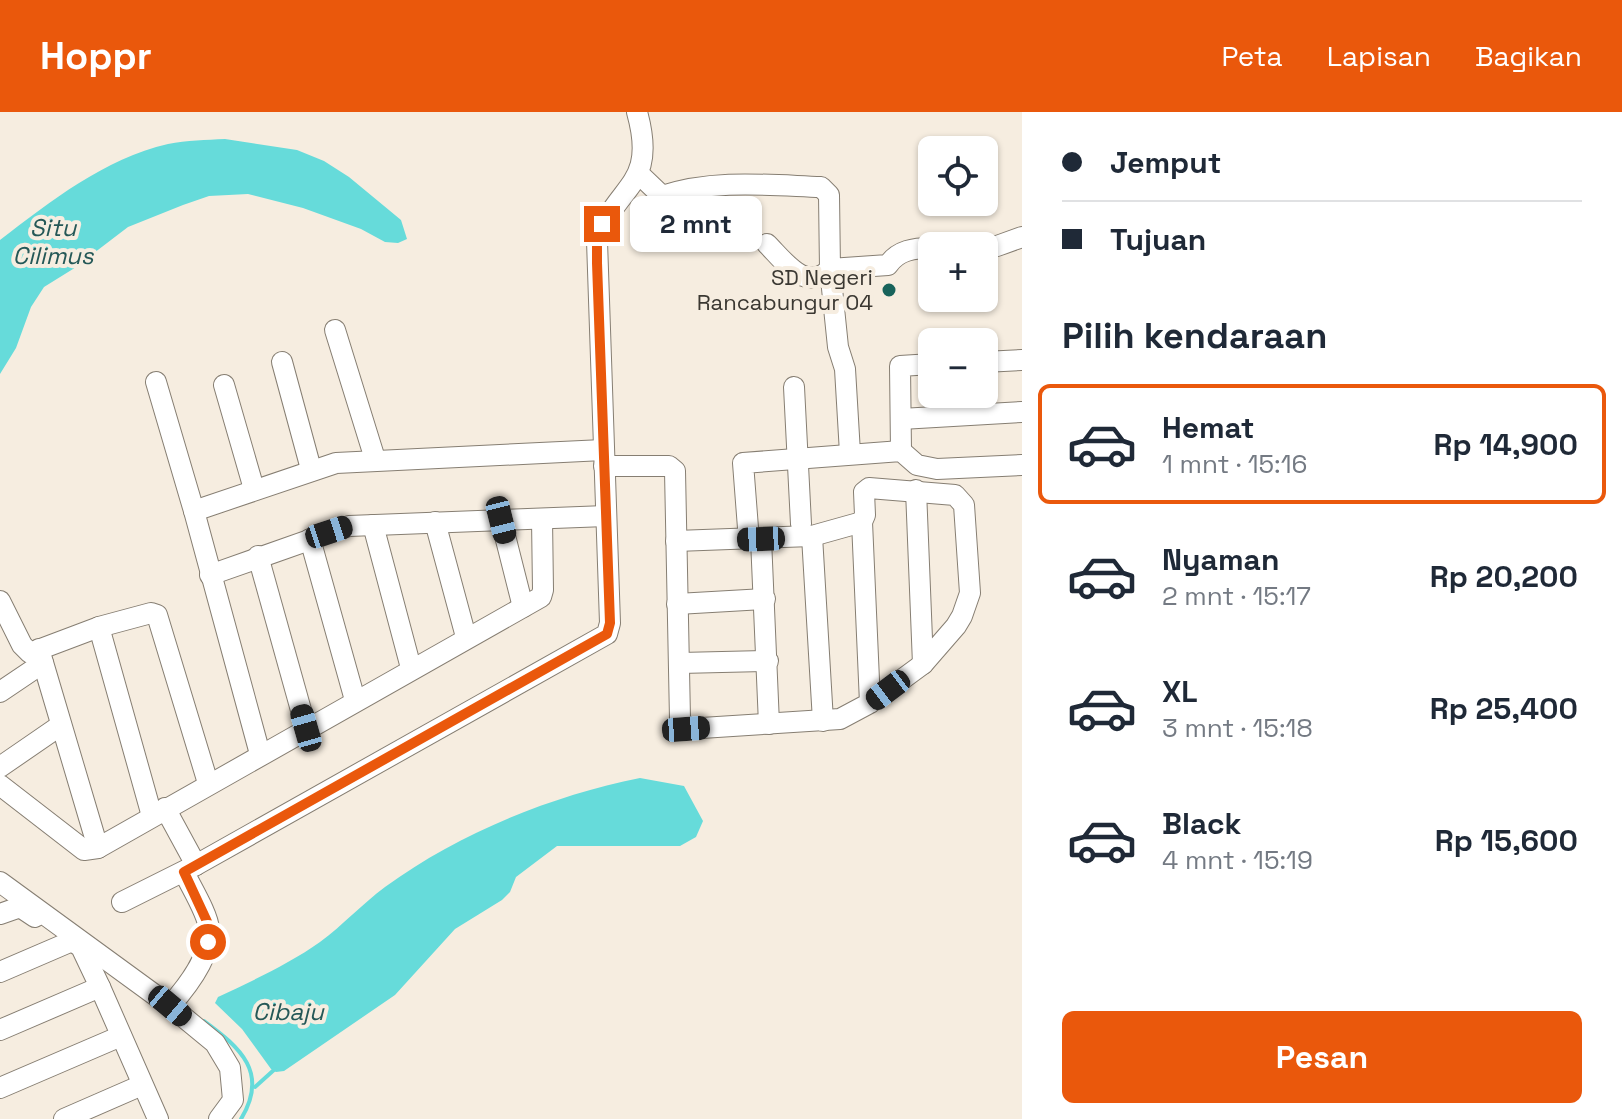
<!DOCTYPE html>
<html lang="id">
<head>
<meta charset="utf-8">
<style>
  :root { --surface:#fff; --page:#f6f6f7; --text:#1f2937; --muted:#747a83; --line:#e0e1e3; --accent:#ea580c }
  body { margin:0; font-family:"Space Grotesk",sans-serif; background:var(--page); color:var(--text); height:100vh; display:flex; flex-direction:column; font-size:30px; white-space:nowrap }
  * { box-sizing:border-box; margin:0 }
  p { font-size:26px; color:var(--muted) }
  .icon { flex:none; width:44px; height:44px; fill:none; stroke:currentColor; stroke-width:2; stroke-linecap:round; stroke-linejoin:round }
  .map { position:relative; flex:1; overflow:hidden }
  .sheet { display:flex; flex-direction:column; background:var(--surface); width:600px }
  .sheet>* { flex:none }
  .banner { display:grid; align-content:center; height:176px; padding:0 40px; background:var(--surface) }
  .fabs { position:absolute; left:918px; top:24px; display:grid; gap:16px }
  .fabs a { display:grid; place-items:center; width:80px; height:80px; border-radius:12px; background:var(--surface); box-shadow:0 2px 6px #0004; font-size:40px }
  .end { position:absolute; width:36px; height:36px; margin:-18px; border:10px solid #ea580c; background:#fff; box-shadow:0 0 0 4px #fff }
  .from { border-radius:50% }
  .bubble { position:absolute; height:56px; border-radius:12px; background:var(--surface); box-shadow:0 2px 6px #0004; font-size:26px; font-weight:700; line-height:56px; text-align:center }
  .car { position:absolute; width:24px; height:48px; margin:-24px -12px; border-radius:10px; box-shadow:0 0 6px 2px #0007; background:linear-gradient(#222 24%,#8ab4d8 0 40%,#222 0 76%,#8ab4d8 0 86%,#222 0) }
  .banner b { display:flex; align-items:center; gap:28px; height:76px; font-size:30px }
  .banner b+b { border-top:2px solid var(--line) }
  .banner i { width:20px; height:20px; background:var(--text) }
  ul { padding:0; list-style:none }
  li { display:flex; align-items:center; gap:24px; height:120px; margin:0 16px 12px; padding:0 24px; border:4px solid transparent; border-radius:12px }
  li div { flex:1 }
  li b { display:block; font-size:30px }
  li em { font-style:normal; font-weight:700 }
  li.current { border-color:var(--accent) }
  li>.icon { width:72px; height:72px; stroke-width:1.5 }
  h2 { padding:0 40px; font-size:36px; line-height:96px }
  .action { display:flex; gap:16px; margin-top:auto; padding:16px 40px }
  .action a { flex:1; height:92px; border-radius:12px; background:var(--accent); color:#fff; font-size:32px; font-weight:700; line-height:92px; text-align:center }
  header { display:flex; align-items:center; gap:48px; box-sizing:border-box; height:112px; padding:0 40px; background:var(--accent); color:#fff }
  header strong { font-size:38px }
  nav { display:flex; gap:44px; margin-inline-start:auto; font-size:28px }
  main { display:flex; flex:1; min-height:0 }
  .map>svg:first-child { display:block }
  .water { fill:#66dbda }
  .lines { fill:none; stroke-linecap:round; stroke-linejoin:round }
  .stream { stroke:#66dbda; stroke-width:4 }
  .minor-casing { stroke:#867e72; stroke-width:22 }
  .minor { stroke:#fff; stroke-width:20 }
  .route { stroke:#ea580c; stroke-width:10 }
  .poi-dot { fill:#18635b; stroke:#f6ede0; stroke-width:3 }
  .labels { text-anchor:middle; stroke-width:8; stroke-linejoin:round; paint-order:stroke }
  .poi-label { font-size:22px; fill:#3b3832; stroke:#f6ede0; text-anchor:end }
  .water-label { font-size:24px; font-style:italic; fill:#255857; stroke:#f6ede0 }
</style>
</head>
<body>
<header>
<strong>Hoppr</strong>
<nav><a>Peta</a><a>Lapisan</a><a>Bagikan</a></nav>
</header>
<main>
<div class="map">
<svg width="1022" height="1007" viewBox="0 0 1022 1007">
  <rect width="100%" height="100%" fill="#f6ede0"/>
  <g class="water">
    <path d="M225 27 297 38 324 49 349 65 401 108 407 127 398 131 385 130 361 117 303 96 248 82 209 84 183 93 128 115 73 157 44 175 31 195 16 236 0 262V128C51 89 104 47 168 32 187 28 206 28 225 27Z"/>
    <path d="M640 666 684 674 703 709 696 725 680 734H557L516 765 510 780 502 788 455 817 395 883 284 959 276 960 271 957 242 917 215 891 218 885C252 869 289 852 320 830 343 813 362 792 385 775 459 721 551 684 640 666Z"/>
  </g>
  <g class="lines">
    <g class="stream">
      <path d="M204 909C241 936 269 961 241 1007"/>
      <polyline points="255,975 275,957"/>
    </g>
    <g class="minor-casing">
      <g id="minor">
        <path d="M639 62 662 84C714 67 767 73 821 75L829 83 830 157 888 153C898 138 914 136 932 136"/>
        <path d="M767 132C785 150 806 181 830 157"/>
        <polyline points="984,134 997,134 1022,125"/>
        <polyline points="830,157 838,235 845,257 850,341"/>
        <polyline points="335,218 375,347"/>
        <polyline points="282,250 311,357"/>
        <polyline points="984,250 1022,248"/>
        <polyline points="156,270 194,399 260,642"/>
        <polyline points="224,273 254,377"/>
        <polyline points="794,275 801,412"/>
        <polyline points="901,307 1022,300"/>
        <polyline points="901,339 900,254 932,252"/>
        <polyline points="604,354 669,354 675,359 680,607 686,617 840,607 870,591 923,552 956,514 962,504 970,481 964,393 955,383 869,376 864,380 865,403 862,410 870,591"/>
        <polyline points="916,378 923,552"/>
        <polyline points="194,399 336,351 603,338"/>
        <polyline points="501,408 523,495"/>
        <polyline points="435,410 466,525"/>
        <polyline points="373,413 411,556"/>
        <polyline points="748,416 743,351 901,339 917,353 937,357 1022,353"/>
        <polyline points="812,424 823,609"/>
        <polyline points="310,427 355,588"/>
        <polyline points="761,427 769,612"/>
        <polyline points="676,429 812,424 862,410"/>
        <polyline points="258,444 306,616"/>
        <polyline points="210,463 349,414 606,404"/>
        <polyline points="0,489 22,533 30,541 99,515 151,501 157,503 208,671"/>
        <polyline points="677,492 765,487"/>
        <polyline points="99,515 152,704"/>
        <polyline points="39,537 98,736"/>
        <polyline points="680,551 768,549"/>
        <polyline points="0,580 43,551"/>
        <polyline points="0,655 61,613"/>
        <polyline points="0,673 84,738 98,736 541,485 543,478 542,407"/>
        <polyline points="165,696 196,753"/>
        <polyline points="0,770 170,894 215,931 230,956 233,988 219,1007"/>
        <path d="M122 790 196 753 607 522 610 511 597 129C616 71 658 76 637 0"/>
        <polyline points="0,802 20,795 35,805"/>
        <polyline points="0,860 72,829"/>
        <polyline points="100,875 158,1007"/>
        <path d="M170 894C186 876 212 843 209 817 208 802 191 775 184 760"/>
        <polyline points="0,918 100,875 81,835 75,831"/>
        <polyline points="0,976 121,924"/>
        <polyline points="64,1007 142,973"/>
      </g>
    </g>
    <use href="#minor" class="minor"/>
  </g>
  <g class="lines">
    <polyline class="route" points="208,830 210,816 184,760 607,522 610,511 597,151 597,129 602,112"/>
  </g>
  <circle class="poi-dot" cx="889" cy="178" r="8"/>
  <g class="labels">
    <g class="poi-label">
      <text x="873" y="173">SD Negeri<tspan x="873" dy="25">Rancabungur 04</tspan></text>
    </g>
    <g class="water-label">
      <text x="53" y="124">Situ<tspan x="53" dy="28">Cilimus</tspan></text>
      <text x="288" y="908">Cibaju</text>
    </g>
  </g>
</svg>
<div class="fabs">
<a><svg class="icon" aria-label="locate" viewBox="0 0 24 24"><circle cx="12" cy="12" r="6"/><path d="M12 2v4M12 18v4M2 12h4M18 12h4"/></svg></a>
<a>+</a>
<a>−</a>
</div>
<i class="end from" style="left:208px;top:830px"></i>
<i class="end" style="left:602px;top:112px"></i>
<div class="bubble" style="left:630px;top:84px;width:132px">2 mnt</div>
<i class="car" style="left:501px;top:408px;rotate:166deg"></i>
<i class="car" style="left:329px;top:420px;rotate:72deg"></i>
<i class="car" style="left:761px;top:427px;rotate:268deg"></i>
<i class="car" style="left:888px;top:578px;rotate:233deg"></i>
<i class="car" style="left:306px;top:616px;rotate:344deg"></i>
<i class="car" style="left:686px;top:617px;rotate:86deg"></i>
<i class="car" style="left:170px;top:894px;rotate:130deg"></i>
</div>
<section class="sheet">
<div class="banner">
<b><i class="from"></i>Jemput</b>
<b><i></i>Tujuan</b>
</div>
<h2>Pilih kendaraan</h2>
<ul>
<li class="current"><svg class="icon" aria-label="car" viewBox="0 0 24 24"><path d="M5 17H2v-5l4-1 3-4h7l3 4 3 1v5h-3M9 17h6M6 11h13"/><circle cx="7" cy="17" r="2"/><circle cx="17" cy="17" r="2"/></svg><div><b>Hemat</b><p>1 mnt · 15:16</p></div><em>Rp 14,900</em></li>
<li><svg class="icon" aria-label="car" viewBox="0 0 24 24"><path d="M5 17H2v-5l4-1 3-4h7l3 4 3 1v5h-3M9 17h6M6 11h13"/><circle cx="7" cy="17" r="2"/><circle cx="17" cy="17" r="2"/></svg><div><b>Nyaman</b><p>2 mnt · 15:17</p></div><em>Rp 20,200</em></li>
<li><svg class="icon" aria-label="car" viewBox="0 0 24 24"><path d="M5 17H2v-5l4-1 3-4h7l3 4 3 1v5h-3M9 17h6M6 11h13"/><circle cx="7" cy="17" r="2"/><circle cx="17" cy="17" r="2"/></svg><div><b>XL</b><p>3 mnt · 15:18</p></div><em>Rp 25,400</em></li>
<li><svg class="icon" aria-label="car" viewBox="0 0 24 24"><path d="M5 17H2v-5l4-1 3-4h7l3 4 3 1v5h-3M9 17h6M6 11h13"/><circle cx="7" cy="17" r="2"/><circle cx="17" cy="17" r="2"/></svg><div><b>Black</b><p>4 mnt · 15:19</p></div><em>Rp 15,600</em></li>
</ul>
<div class="action"><a>Pesan</a></div>
</section>
</main>
</body>
</html>
